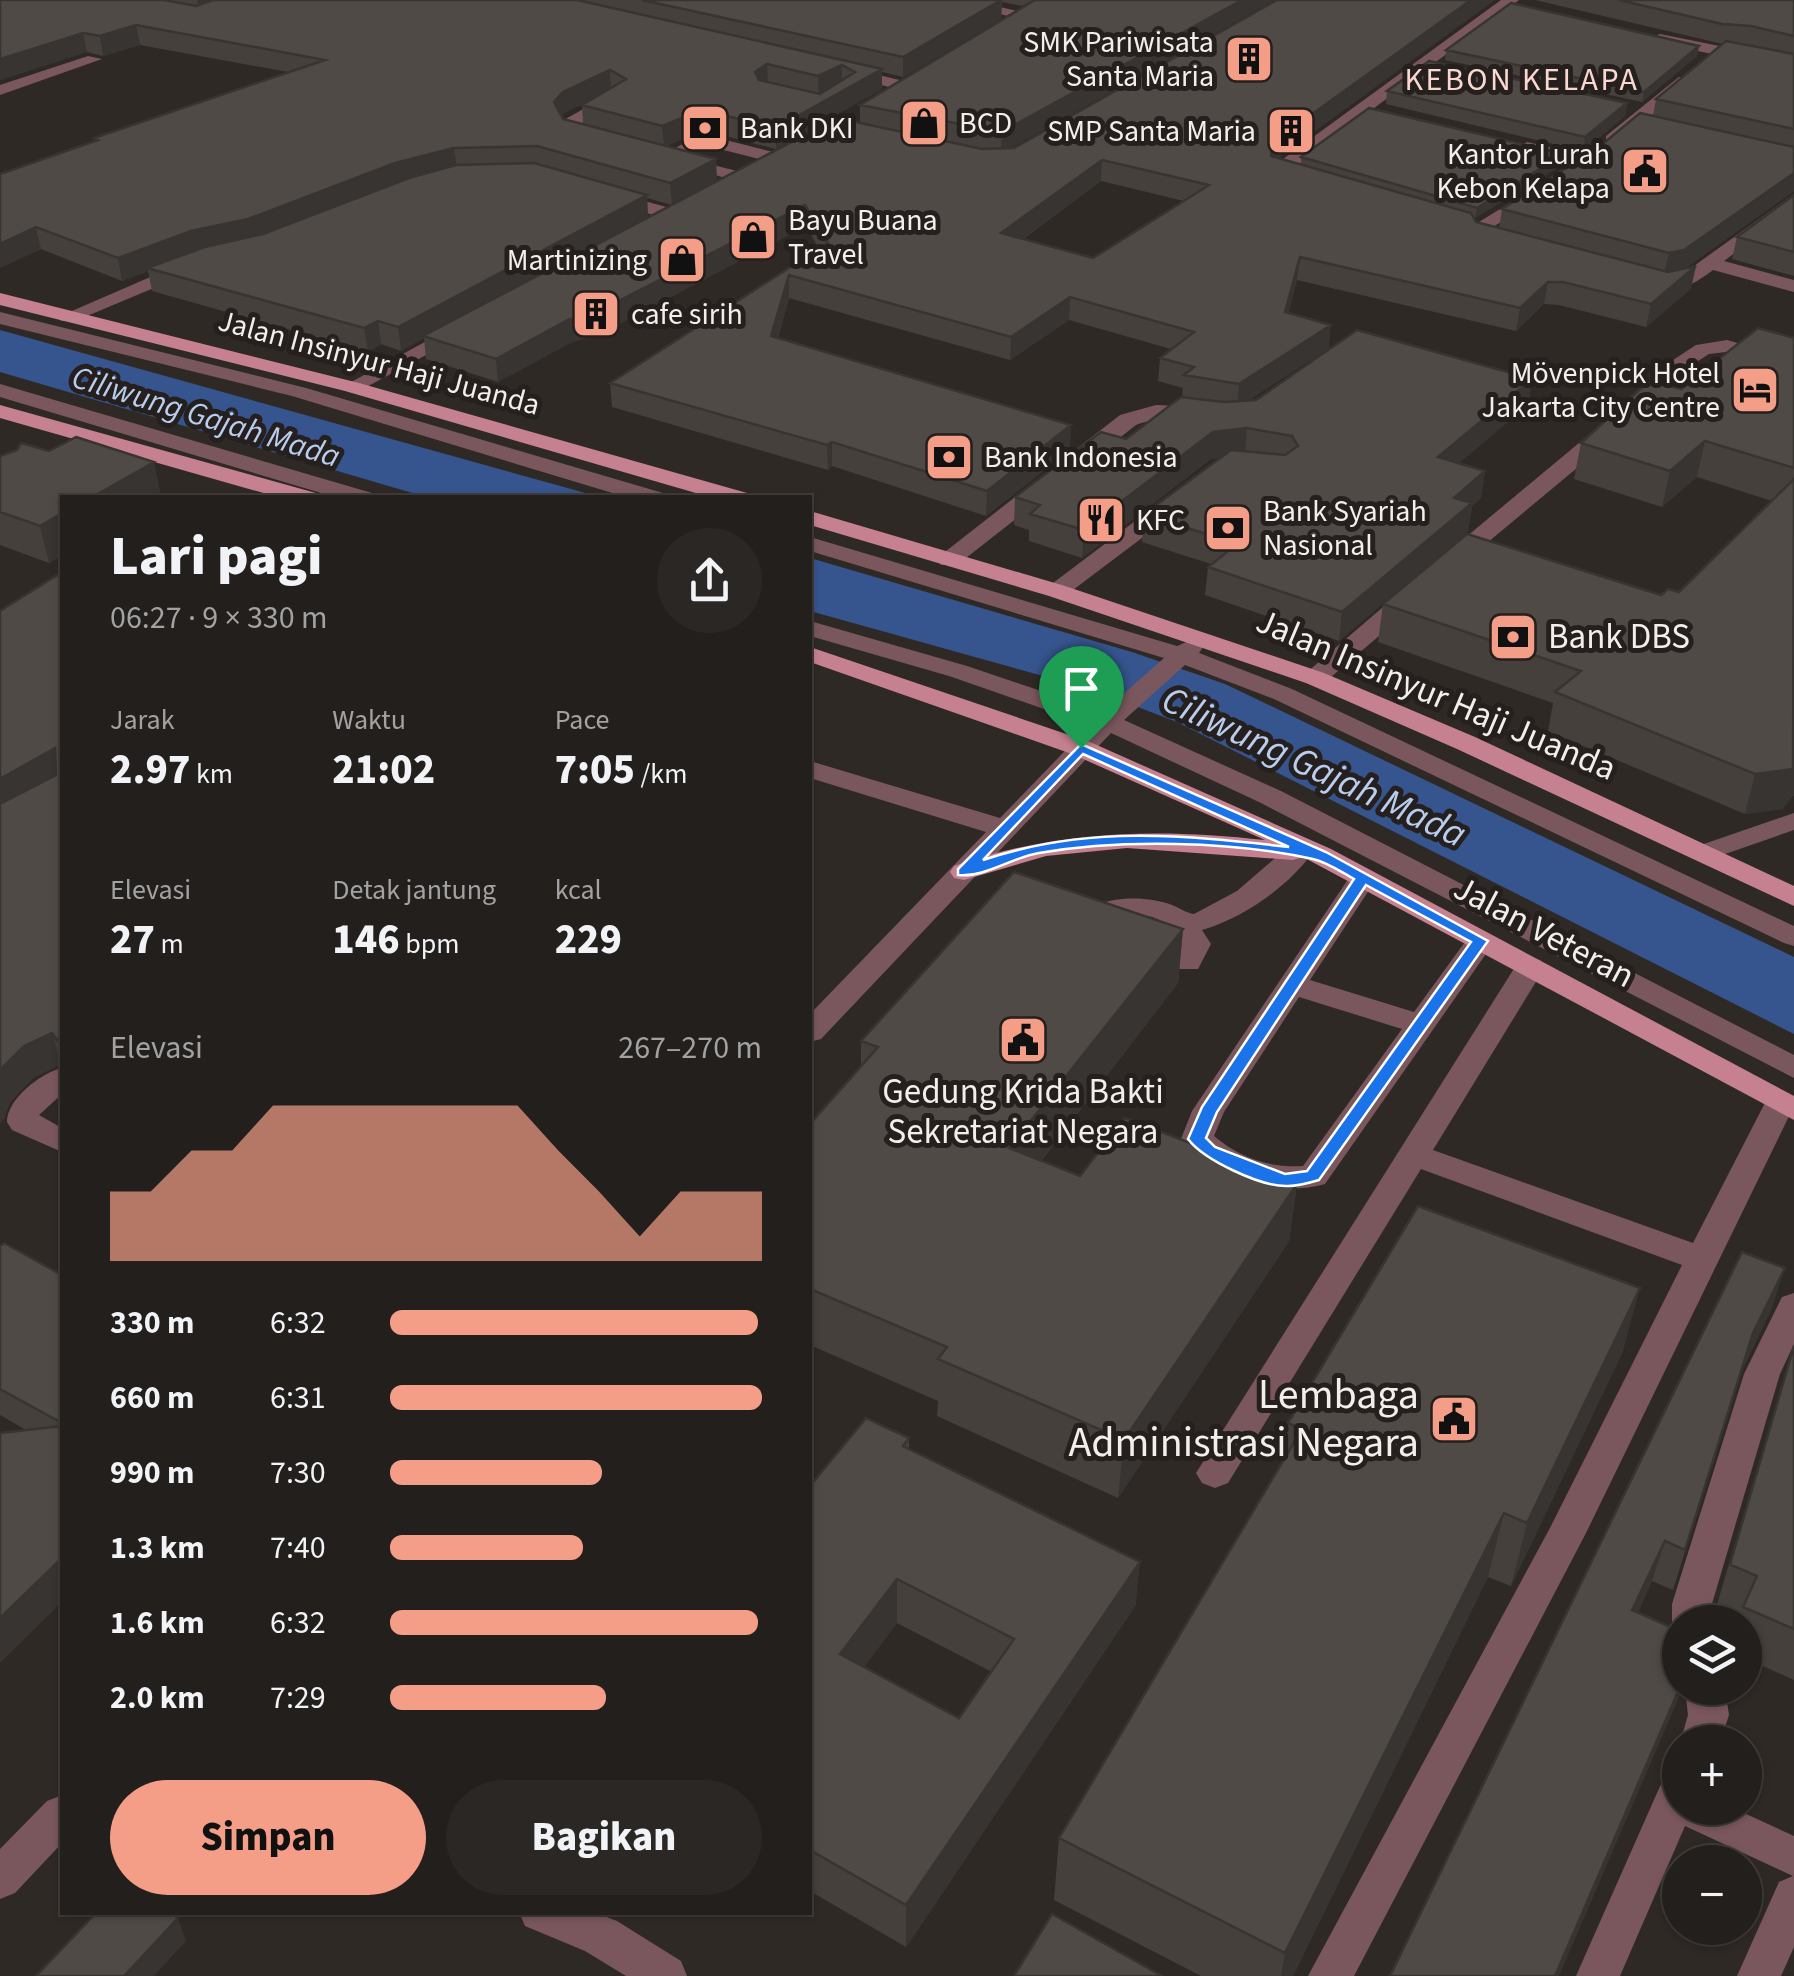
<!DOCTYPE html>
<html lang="id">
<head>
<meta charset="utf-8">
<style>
	body { margin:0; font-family:"Source Sans 3",sans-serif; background:#2b2725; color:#f1f3f6; height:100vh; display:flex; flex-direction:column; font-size:38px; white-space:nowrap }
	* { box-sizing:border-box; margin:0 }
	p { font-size:32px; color:#a3a2a3 }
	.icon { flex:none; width:55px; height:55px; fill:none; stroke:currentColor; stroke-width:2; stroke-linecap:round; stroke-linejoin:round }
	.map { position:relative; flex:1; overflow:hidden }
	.panel { position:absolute; left:60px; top:495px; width:752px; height:1420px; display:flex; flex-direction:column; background:#231f1c; border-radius:0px; box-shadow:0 2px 8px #0004,0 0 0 2px #403d3b }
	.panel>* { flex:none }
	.tools { position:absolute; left:1662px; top:1605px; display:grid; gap:20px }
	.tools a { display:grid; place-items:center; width:100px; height:100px; border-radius:50%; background:#231f1c; box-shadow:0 2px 8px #0004,0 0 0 2px #403d3b; font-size:50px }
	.pin { position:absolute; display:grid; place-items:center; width:85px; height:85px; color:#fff; margin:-102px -42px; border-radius:50% 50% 50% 0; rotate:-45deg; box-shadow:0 0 10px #0007 }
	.pin .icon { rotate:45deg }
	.round { display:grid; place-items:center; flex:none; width:105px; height:105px; border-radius:52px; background:#2b2725 }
	.summary { display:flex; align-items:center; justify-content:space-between; height:170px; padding:0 50px }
	h1 { font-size:55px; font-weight:800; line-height:75px }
	.stats { display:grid; grid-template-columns:repeat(3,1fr); gap:15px; height:170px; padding:10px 50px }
	.stats div { display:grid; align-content:center }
	.stats b { font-size:42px; font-weight:800 }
	.stats small { font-size:28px; font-weight:400 }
	.stats p { font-size:28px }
	.chart { height:280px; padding:20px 50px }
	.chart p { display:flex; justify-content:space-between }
	.chart svg { width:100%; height:180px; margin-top:10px; fill:#f49e88; opacity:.7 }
	.action { display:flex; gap:20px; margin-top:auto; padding:20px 50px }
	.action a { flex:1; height:115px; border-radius:60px; background:#f49e88; color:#111; font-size:40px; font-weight:800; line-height:115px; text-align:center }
	.action a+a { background:#2b2725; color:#f1f3f6 }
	ul { padding:0 50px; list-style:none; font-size:32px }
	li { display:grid; grid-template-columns:160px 120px 1fr; align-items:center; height:75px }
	li i { height:25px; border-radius:12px; background:#f49e88 }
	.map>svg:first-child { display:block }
</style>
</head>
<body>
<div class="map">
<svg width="1794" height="1976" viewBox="0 0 1794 1976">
	<rect width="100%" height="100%" fill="#2f2926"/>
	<path fill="#36548e" d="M0,330l600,167h-174l-426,-125z
		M810,558l322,94 93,32 569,273v77l-617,-312 -84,-32 -283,-79z"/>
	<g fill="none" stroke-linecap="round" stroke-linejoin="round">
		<path fill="#79575d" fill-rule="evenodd" d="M939,0h32l63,15 -8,5z
			M1501,0h18l-228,170 13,6v8h-12l-20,-9v-8z
			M1660,34l134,27v10l-140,-29v-6z
			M88,56l14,3 -102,36v-10z
			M841,66l71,17 2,3 -8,5 -71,-17 -2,-3z
			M1679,77l14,3 -75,64h-12v-8z
			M610,94l14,4 -47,29 28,9v8l-39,-8 -7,-11 3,-4z
			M702,134l83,21 3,4 -9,5 -75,-19 -23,12 68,17 3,4 -9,5 -87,-25z
			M1527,142l66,15 3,4 -9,5 -66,-15 -3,-4z
			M1533,189l6,1v8l-54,34 -7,2 -9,-6z
			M608,191l73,20 2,4 -9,6 -72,-21 -3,-4z
			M1794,194v14l-70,53 70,19v12l-81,-22c-22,17 -37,23 -65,17l-3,-4 10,-6 25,-1z
			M185,262l10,6 -3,4 -117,49h-14l-3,-4z
			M0,312l306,76 357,105 3,5h-37l-337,-102 -292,-72z
			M458,324l10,6 -3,4 -106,57 -7,2 -10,-6z
			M1727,340l67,19v12l-68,-19 -17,2 -28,18 -62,61 -161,134h-16l-4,-5 4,-5 161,-134 64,-59 29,-19z
			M0,384l372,109 3,5h-37l-338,-101z
			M1156,405l47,2 11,6c-15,12 -55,2 -78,12l-179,140h-16l-4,-5 4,-5 179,-140z
			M1175,495l8,2 3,5 -3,5 -118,89h-16l-4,-5 4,-5 118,-89z
			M810,537l367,109 14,-6 9,2 3,5 -4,6 93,36 502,237v20l-10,-3 -510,-244 -89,-34 -61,55 157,71 513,264v23l-533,-275 -150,-70 -290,306 -11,3v-28l176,-182 -176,-54v-17l190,57 90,-93 -141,-49 -139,-40v-15l157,45 136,46 61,-54 -354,-107z
			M1412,588l12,7 -3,5 -97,83h-18l-4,-5 4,-5 97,-83z
			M1794,813v17l-89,31 -14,-8 4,-6z
			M1299,844l14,8c-25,35 -70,66 -111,78l9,14 -13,25h-20l-5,-7 8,-18c-35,-59 -66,-6 -103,-16l-5,-6c20,-27 71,-28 99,-17 8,3 14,8 22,9l43,-23 52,-45z
			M1363,869l10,3 4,6 -67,102 104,32 56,-77h20l5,6 -170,243c-45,13 -118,-2 -144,-45l11,-28 161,-239zM1299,997l103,32 -99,137c-34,2 -63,-8 -89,-30l10,-24z
			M1530,958l10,2 5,7 -112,183 260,93 76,-148 11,-4 11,4 3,11 -208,427 -232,443h-46l243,-450 131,-261 -261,-96 -193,314 -13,5 -13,-5 -6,-10 319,-506 5,-7z
			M62,1068v26l-23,21 23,13v24l-50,-22 -5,-8c0,-23 34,-49 55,-54z
			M1794,1293v51l-14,30 -68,230v18h-32v12l-8,-12v-18l72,-230 38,-77z
			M1685,1688h40l4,27 -9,27 -40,1 8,-28z
			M1680,1769v39h53l61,28v111l-13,29h-44l42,-94 14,-6 -108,-50 -65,150h-44l89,-201z
			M62,1795v48l-47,50 -15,6v-50l47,-48z
			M519,1912h75l23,9 64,40 6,15h-61l-41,-25 -60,-25z"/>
		<path fill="#c68190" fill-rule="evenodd" d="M0,293l359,90 388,110 3,5h-37l-368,-107 -345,-86z
			M0,405l316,88 3,5h-38l-281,-80z
			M810,511l255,75 259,87 151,64 319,149v20l-337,-157 -151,-66 -257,-87 -239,-71z
			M810,647l280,95 241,107 463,247v24l-491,-263 -10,3 -166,-12 -81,8 -82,24 -10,-2 -4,-6 4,-6c104,-36 203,-38 311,-26l-193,-86 -262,-92z"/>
	</g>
	<path fill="#45403c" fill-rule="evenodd" d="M0,0h1033l-11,6 -20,-4 -1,17 -98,58 -21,-5v17l-106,60 -73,-19 -37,16 51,34 -45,25 -25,-7 1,19 212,-94v-18l414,-105 -264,148 268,10 23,7v-8l261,8 -87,53 -2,-1 3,5 23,6 3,-19 151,-93 3,-17 67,-55 -188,-44h259v191l-109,77 6,21 -45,38 -87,-22 -15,-1 -28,27 -219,-51 -9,33 41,35 -80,52 283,-21 -4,26 -69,58 26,8 -4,27 -9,8 -4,25 -129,110 -134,-46 3,-28 3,-3 -69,-22 2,-28 76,-56 -9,1 -129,99 -53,-17v-11l-15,-5 1,-28 111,-58 56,-42 1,-9 -25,-7 2,-23 11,-9 -102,-29 -59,40 -221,-62 -11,40 292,112 -84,66 -154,-50 -4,4 -216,-63 -2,-24 209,-134 -13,-23 -202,106 -34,11 -72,39 -72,-23 -2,-21 -23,13 -20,-7 -13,8 -216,-61 -4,-20 -26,10 -81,-32 -41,19 95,-127 -1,-3 194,-66 -148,-27 -37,11 -16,-4 -87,28zM586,102l-4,3 1,19 -20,-5 -1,-3 2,-3zM1101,181l83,20 -91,57 -70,-19z
		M1699,46l-2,10 -55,46 -197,-42 1,-10z
		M1387,91l240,12 -2,13 -42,35 -197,-47z
		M1794,195v81l-62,-17 5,-22z
		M1794,338v457l-12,14 -37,5 -197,-83 5,-28 -175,-61 5,-38 278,-9 18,-3 93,-91 -75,-24 -35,30 -88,-28 7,-36 100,-54z
		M49,451l105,11 7,36h-99v57l-13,8 -49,-18v-88z
		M62,572v495l-1,-3 -28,14 -23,24 -7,19z
		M1183,929l-5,54 -137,178 39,15 217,8 -8,57 -171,257 -181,-82 1,-15 -128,-56v-221l51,-58v-25z
		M0,1246l62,29v327l-36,-172 -26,-15z
		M1772,1308l-31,64 -68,218 -21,-9 -14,31 -248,364z
		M1794,1344v336l-49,-22v-36h-7l1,-3 -23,-11z
		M1623,1351l-112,235 -23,-9 -195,399h-92l-147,-76 5,-62 223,-375 6,-40z
		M909,1438v11l227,156 -230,342 -96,-56v-405zM897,1623l95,49 -33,46 -95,-51z"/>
	<path fill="#383431" d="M197,0h29l-27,8z
		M1002,0l-1,19 -98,58v-20z
		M1242,0h32l-273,153 1,-21z
		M1471,0h24l-225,164 2,-21z
		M136,25l4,20 -37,11 -3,-20z
		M83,33l4,19 -87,28v-21z
		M1699,46l-2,10 -55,46 2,-10z
		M767,64l1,20 -13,8v-20z
		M842,65v20l-23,11 -1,-20z
		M882,69v20l-106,60v-21z
		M610,70l1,20 -47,23 -8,10 -2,-21 9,-10z
		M1627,103l-2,13 -42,35 2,-14z
		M702,110l1,20 -39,17 -2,-21z
		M454,148l3,21 -205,72 -105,27 1,3 -26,10 -4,-23 73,-27 204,-68z
		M1564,154l-2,11 -87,53 2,-10z
		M716,159l1,21 -45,25 -2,-22z
		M1102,160l-1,21 -101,74 1,-22z
		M1794,173v18l-114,81 -16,3 5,-22z
		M647,195l1,22 -225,119 1,2 -23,13 -3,-24z
		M805,205l1,21 -202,106 -34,11 -72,39 -2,-23 72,-39z
		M36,227l5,22 -41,19v-24z
		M1300,257l-3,23 -14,55 2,-23z
		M1696,266l-5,23 -45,38 5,-23z
		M789,275v23l-18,61v-23z
		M1548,282l-4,22 -28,27 4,-23z
		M1070,297l-1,23 -59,40 1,-23z
		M378,321l3,23 -13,8 -4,-24z
		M1331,325l-2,23 -92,60 2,-24z
		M1532,379l-4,26 -94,79 4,-27z
		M1071,425l-1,25 -84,66 1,-25z
		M1247,428l-2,26 -34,5 -129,99 2,-28 129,-98z
		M1705,441l-8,36 -35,30 8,-36z
		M832,442v24l-4,4 -1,-25z
		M154,462l7,36h-70z
		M1485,471l-4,27 -9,8 -4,25 -129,110 3,-29 112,-114z
		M62,513v42l-13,8 -9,-37z
		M55,748l7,30 -62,36v-35z
		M1794,768v27l-12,14 -37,5 10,-40z
		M1183,929l-5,54 -171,221 2,-56z
		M52,1033l9,31 -28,14 -23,24 -7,19 -3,3v-54l24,-24z
		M62,1035v25l-5,-20z
		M1297,1184l-8,57 -171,257 6,-58z
		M1785,1268l-13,40 -32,65 13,-40z
		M1640,1288l-17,63 -112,235 16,-63z
		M1504,1513l-16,64 -195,399h-12l4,-23z
		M1665,1541l-13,40 -32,69 12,-40z
		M62,1558v44l-62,61v-45z
		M1140,1562l-4,43 -230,342v-42z
		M897,1579v44l-56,74 -1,-43z
		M1680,1688h3l-124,288h-4z
		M178,1918l8,23 -32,35h-30z"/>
	<path fill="#504a46" stroke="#383431" stroke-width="2.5" fill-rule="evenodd" d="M0,0h164l32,6 17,-6h364l305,69 -106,59 -74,-18 -40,16 -80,-21 44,-26 -16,-9 -47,22 -9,10 9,17 153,40 -46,24 -133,-37 -83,2 -59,15 -147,56 -57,12 -73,27 -82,-31 -36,17v-70l98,-34 -4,-2 231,-78 -189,-35 -36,11 -17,-3 -83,26zM767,64l51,12 24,-11 13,7 -35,22 -61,-14 -4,-8z
		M642,0h359l-98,57z
		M1035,0h207l-240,132 -142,-27z
		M1277,0h194l-199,143 -1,13 200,57 5,9 192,50 28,-6 -45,38 -88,-22h-15l-28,26 -220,-51 -15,55 46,13 -92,59 -55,-9 10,-8 -34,-9 34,-26 -124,-35 -59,40 -222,-62 -18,61 300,89 -84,66 -155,-49 -5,3 -217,-62 218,-140 -23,-38 -202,104 -35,11 -72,39 -73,-23 414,-218 145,31 32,-1zM1102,160l107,25 -116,73 -92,-25z
		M1619,0h175v36l-43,-10 -29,-2z
		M1511,3l188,43 -55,46 -198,-42z
		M1726,41l68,13v75l-138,-30z
		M1429,61l198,42 -42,34 -198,-46z
		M1369,108l195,46 -87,54 -176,-51z
		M1640,113l154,34v26l-110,77 -15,3 -167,-44 97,-62z
		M534,163l113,32 -249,132 -20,-6 -14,7 -217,-60 58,-21 58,-13 146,-56 47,-13z
		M1794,195v57l-57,-15z
		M1758,328l36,10v130l-89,-27 -35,30 -89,-28 69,-63 31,9z
		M1357,330l175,49 -94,78 47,14 -31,27 18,5 -130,109 -134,-45 29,-23 -93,-30 87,-64 54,5 13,-9 -6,-10 -45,-8 -34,4 -129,98 -54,-16 10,-9 -25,-8 86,-65 25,7 55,-42 43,5 32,-2z
		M76,437l78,25 -63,36h-29v15l-22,13 -40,-14v-56l17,-6 4,-7 28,8z
		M1794,479l-1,290 -38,5 -200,-82 26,-21 -198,-67 84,-70 194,61 7,-6 11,3z
		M62,572v463l-5,5 -5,-7 -28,13 -24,24v-266l56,-29 -1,-27 -55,31v-168z
		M1014,872l169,57 -174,219 71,28 45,-58 172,66 -173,256 -186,-81 9,-12 -137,-58v-165l68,-77 -17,-6z
		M1418,1206l222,82 -113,235 -23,-10 -219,440 -226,-115 243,-409 -14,-6z
		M4,1243l58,32v148l-62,-34v-143z
		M1742,1252l43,16 -32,65 -68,217 -20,-9 -33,69 48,21v56l-125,289h-165z
		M1794,1346v283l-51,-22 14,-31 -26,-11v-4z
		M866,1418l43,20 -6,8 237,116 -234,343 -96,-55v-364zM897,1579l117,60 -55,79 -119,-64z
		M62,1426v132l-62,60v-185z
		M97,1912h73l8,6 -54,58h-88z
		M1052,1914l110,62h-148z"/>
	<path fill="#1a73e8" stroke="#fff" stroke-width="2.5" fill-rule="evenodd" d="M1081,744l245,108 162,89 -169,239c-10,3 -21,6 -31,6 -27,1 -84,-26 -100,-47l14,-32 152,-228c-13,-7 -27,-17 -41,-20 -81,-18 -193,-20 -274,-6 -26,4 -55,25 -81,22v-6zM1083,754l206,93c-106,-12 -202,-22 -306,13zM1366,885l105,57 -164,229 -22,3 -70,-27 -9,-9 11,-26z"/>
	<defs>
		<g id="building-square" transform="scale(2.5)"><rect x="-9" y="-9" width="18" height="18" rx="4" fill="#f49e88" stroke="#251f1d"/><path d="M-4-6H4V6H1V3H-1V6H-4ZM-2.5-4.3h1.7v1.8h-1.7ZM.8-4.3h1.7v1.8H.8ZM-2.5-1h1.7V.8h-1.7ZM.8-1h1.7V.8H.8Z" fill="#111"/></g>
		<g id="shop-square" transform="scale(2.5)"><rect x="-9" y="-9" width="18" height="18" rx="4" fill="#f49e88" stroke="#251f1d"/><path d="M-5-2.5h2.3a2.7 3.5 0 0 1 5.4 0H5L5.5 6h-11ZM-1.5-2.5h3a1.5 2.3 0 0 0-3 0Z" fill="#111"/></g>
		<g id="bank-square" transform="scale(2.5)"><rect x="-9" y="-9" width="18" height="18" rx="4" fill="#f49e88" stroke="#251f1d"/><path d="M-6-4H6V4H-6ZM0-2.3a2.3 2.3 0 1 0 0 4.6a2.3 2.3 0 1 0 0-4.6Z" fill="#111"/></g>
		<g id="civic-square" transform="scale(2.5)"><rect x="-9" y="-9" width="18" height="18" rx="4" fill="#f49e88" stroke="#251f1d"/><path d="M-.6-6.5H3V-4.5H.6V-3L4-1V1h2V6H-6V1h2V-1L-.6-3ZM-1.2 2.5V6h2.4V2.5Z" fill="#111"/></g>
		<g id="hotel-square" transform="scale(2.5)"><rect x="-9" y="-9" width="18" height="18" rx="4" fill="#f49e88" stroke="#251f1d"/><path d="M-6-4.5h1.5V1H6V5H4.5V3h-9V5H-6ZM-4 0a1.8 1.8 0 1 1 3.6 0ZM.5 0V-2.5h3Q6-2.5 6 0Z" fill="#111"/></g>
		<g id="restaurant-square" transform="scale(2.5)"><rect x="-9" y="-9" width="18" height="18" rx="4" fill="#f49e88" stroke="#251f1d"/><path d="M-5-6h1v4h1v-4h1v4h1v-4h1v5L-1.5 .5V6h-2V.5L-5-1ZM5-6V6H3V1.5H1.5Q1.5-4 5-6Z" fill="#111"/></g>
	</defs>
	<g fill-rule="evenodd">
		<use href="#building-square" x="1249" y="59"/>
		<use href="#shop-square" x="924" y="123"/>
		<use href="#bank-square" x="705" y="128"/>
		<use href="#building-square" x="1291" y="131"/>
		<use href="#civic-square" x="1645" y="171"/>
		<use href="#shop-square" x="753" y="237"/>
		<use href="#shop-square" x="682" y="260"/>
		<use href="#building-square" x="596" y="314"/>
		<use href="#hotel-square" x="1755" y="390"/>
		<use href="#bank-square" x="949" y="457"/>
		<use href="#restaurant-square" x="1101" y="520"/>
		<use href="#bank-square" x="1228" y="528"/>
		<use href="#bank-square" x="1513" y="637"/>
		<use href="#civic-square" x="1023" y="1040"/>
		<use href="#civic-square" x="1454" y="1419"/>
	</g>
	<g text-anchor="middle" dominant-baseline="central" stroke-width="10" stroke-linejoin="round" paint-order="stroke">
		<g font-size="30" fill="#f2eeec" stroke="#251f1d" text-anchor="start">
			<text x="1214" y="42" text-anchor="end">SMK Pariwisata<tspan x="1214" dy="34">Santa Maria</tspan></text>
			<text x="959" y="123">BCD</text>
			<text x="740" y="128">Bank DKI</text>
			<text x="1256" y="131" text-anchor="end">SMP Santa Maria</text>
			<text x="1610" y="154" text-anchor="end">Kantor Lurah<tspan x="1610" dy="34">Kebon Kelapa</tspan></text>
			<text x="788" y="220">Bayu Buana<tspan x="788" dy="34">Travel</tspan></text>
			<text x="647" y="260" text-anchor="end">Martinizing</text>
			<text x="631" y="314">cafe sirih</text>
			<text x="1720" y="373" text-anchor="end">Mövenpick Hotel<tspan x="1720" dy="34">Jakarta City Centre</tspan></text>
			<text x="984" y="457">Bank Indonesia</text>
			<text x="1263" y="511">Bank Syariah<tspan x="1263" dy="34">Nasional</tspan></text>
			<text x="1136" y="520">KFC</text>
		</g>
		<g font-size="30" fill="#f2eeec" stroke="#251f1d">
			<text transform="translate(379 363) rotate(15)">Jalan Insinyur Haji Juanda</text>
		</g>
		<g font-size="32" letter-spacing="2.5" fill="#fad8d0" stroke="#251f1d">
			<text x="1522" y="80">KEBON KELAPA</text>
		</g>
		<g font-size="32" font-style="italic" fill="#b9cdef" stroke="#251f1d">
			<text transform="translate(206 417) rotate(17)">Ciliwung Gajah Mada</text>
		</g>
		<g font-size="35" fill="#f2eeec" stroke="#251f1d" text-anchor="start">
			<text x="1548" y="637">Bank DBS</text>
			<text x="1023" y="1092" text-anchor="middle">Gedung Krida Bakti<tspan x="1023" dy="40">Sekretariat Negara</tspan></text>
		</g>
		<g font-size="35" fill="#f2eeec" stroke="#251f1d">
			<text transform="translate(1436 695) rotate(23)">Jalan Insinyur Haji Juanda</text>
			<text transform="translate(1544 932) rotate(28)">Jalan Veteran</text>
		</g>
		<g font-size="38" font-style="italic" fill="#b9cdef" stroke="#251f1d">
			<text transform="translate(1314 767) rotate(25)">Ciliwung Gajah Mada</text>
		</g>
		<g font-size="42" fill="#f2eeec" stroke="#251f1d" text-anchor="end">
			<text x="1419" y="1395">Lembaga<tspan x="1419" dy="48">Administrasi Negara</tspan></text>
		</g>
	</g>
</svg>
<div class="tools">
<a><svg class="icon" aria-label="layers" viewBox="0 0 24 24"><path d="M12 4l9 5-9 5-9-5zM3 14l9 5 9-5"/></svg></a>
<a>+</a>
<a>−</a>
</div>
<div class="pin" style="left:1081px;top:748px;background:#1e9e55"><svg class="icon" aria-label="arrive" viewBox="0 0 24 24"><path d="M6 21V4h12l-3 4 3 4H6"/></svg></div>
<section class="panel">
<div class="summary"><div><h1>Lari pagi</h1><p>06:27 · 9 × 330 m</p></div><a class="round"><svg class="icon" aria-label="share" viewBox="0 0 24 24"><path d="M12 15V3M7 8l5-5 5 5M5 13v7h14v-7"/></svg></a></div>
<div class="stats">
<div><p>Jarak</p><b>2.97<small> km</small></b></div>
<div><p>Waktu</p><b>21:02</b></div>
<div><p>Pace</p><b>7:05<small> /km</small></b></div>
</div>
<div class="stats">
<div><p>Elevasi</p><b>27<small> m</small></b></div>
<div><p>Detak jantung</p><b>146<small> bpm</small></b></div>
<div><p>kcal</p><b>229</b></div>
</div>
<div class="chart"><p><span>Elevasi</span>267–270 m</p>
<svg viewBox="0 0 160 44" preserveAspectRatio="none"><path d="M0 44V27L10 27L20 17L30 17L40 6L50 6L60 6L70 6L80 6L90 6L100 6L110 17L120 27L130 38L140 27L150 27L160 27V44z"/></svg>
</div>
<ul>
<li><b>330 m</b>6:32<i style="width:99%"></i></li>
<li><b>660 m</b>6:31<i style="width:100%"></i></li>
<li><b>990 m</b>7:30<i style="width:57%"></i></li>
<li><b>1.3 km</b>7:40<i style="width:52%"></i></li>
<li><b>1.6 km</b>6:32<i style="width:99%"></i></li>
<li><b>2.0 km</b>7:29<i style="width:58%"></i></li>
</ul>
<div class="action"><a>Simpan</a><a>Bagikan</a></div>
</section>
</div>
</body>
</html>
